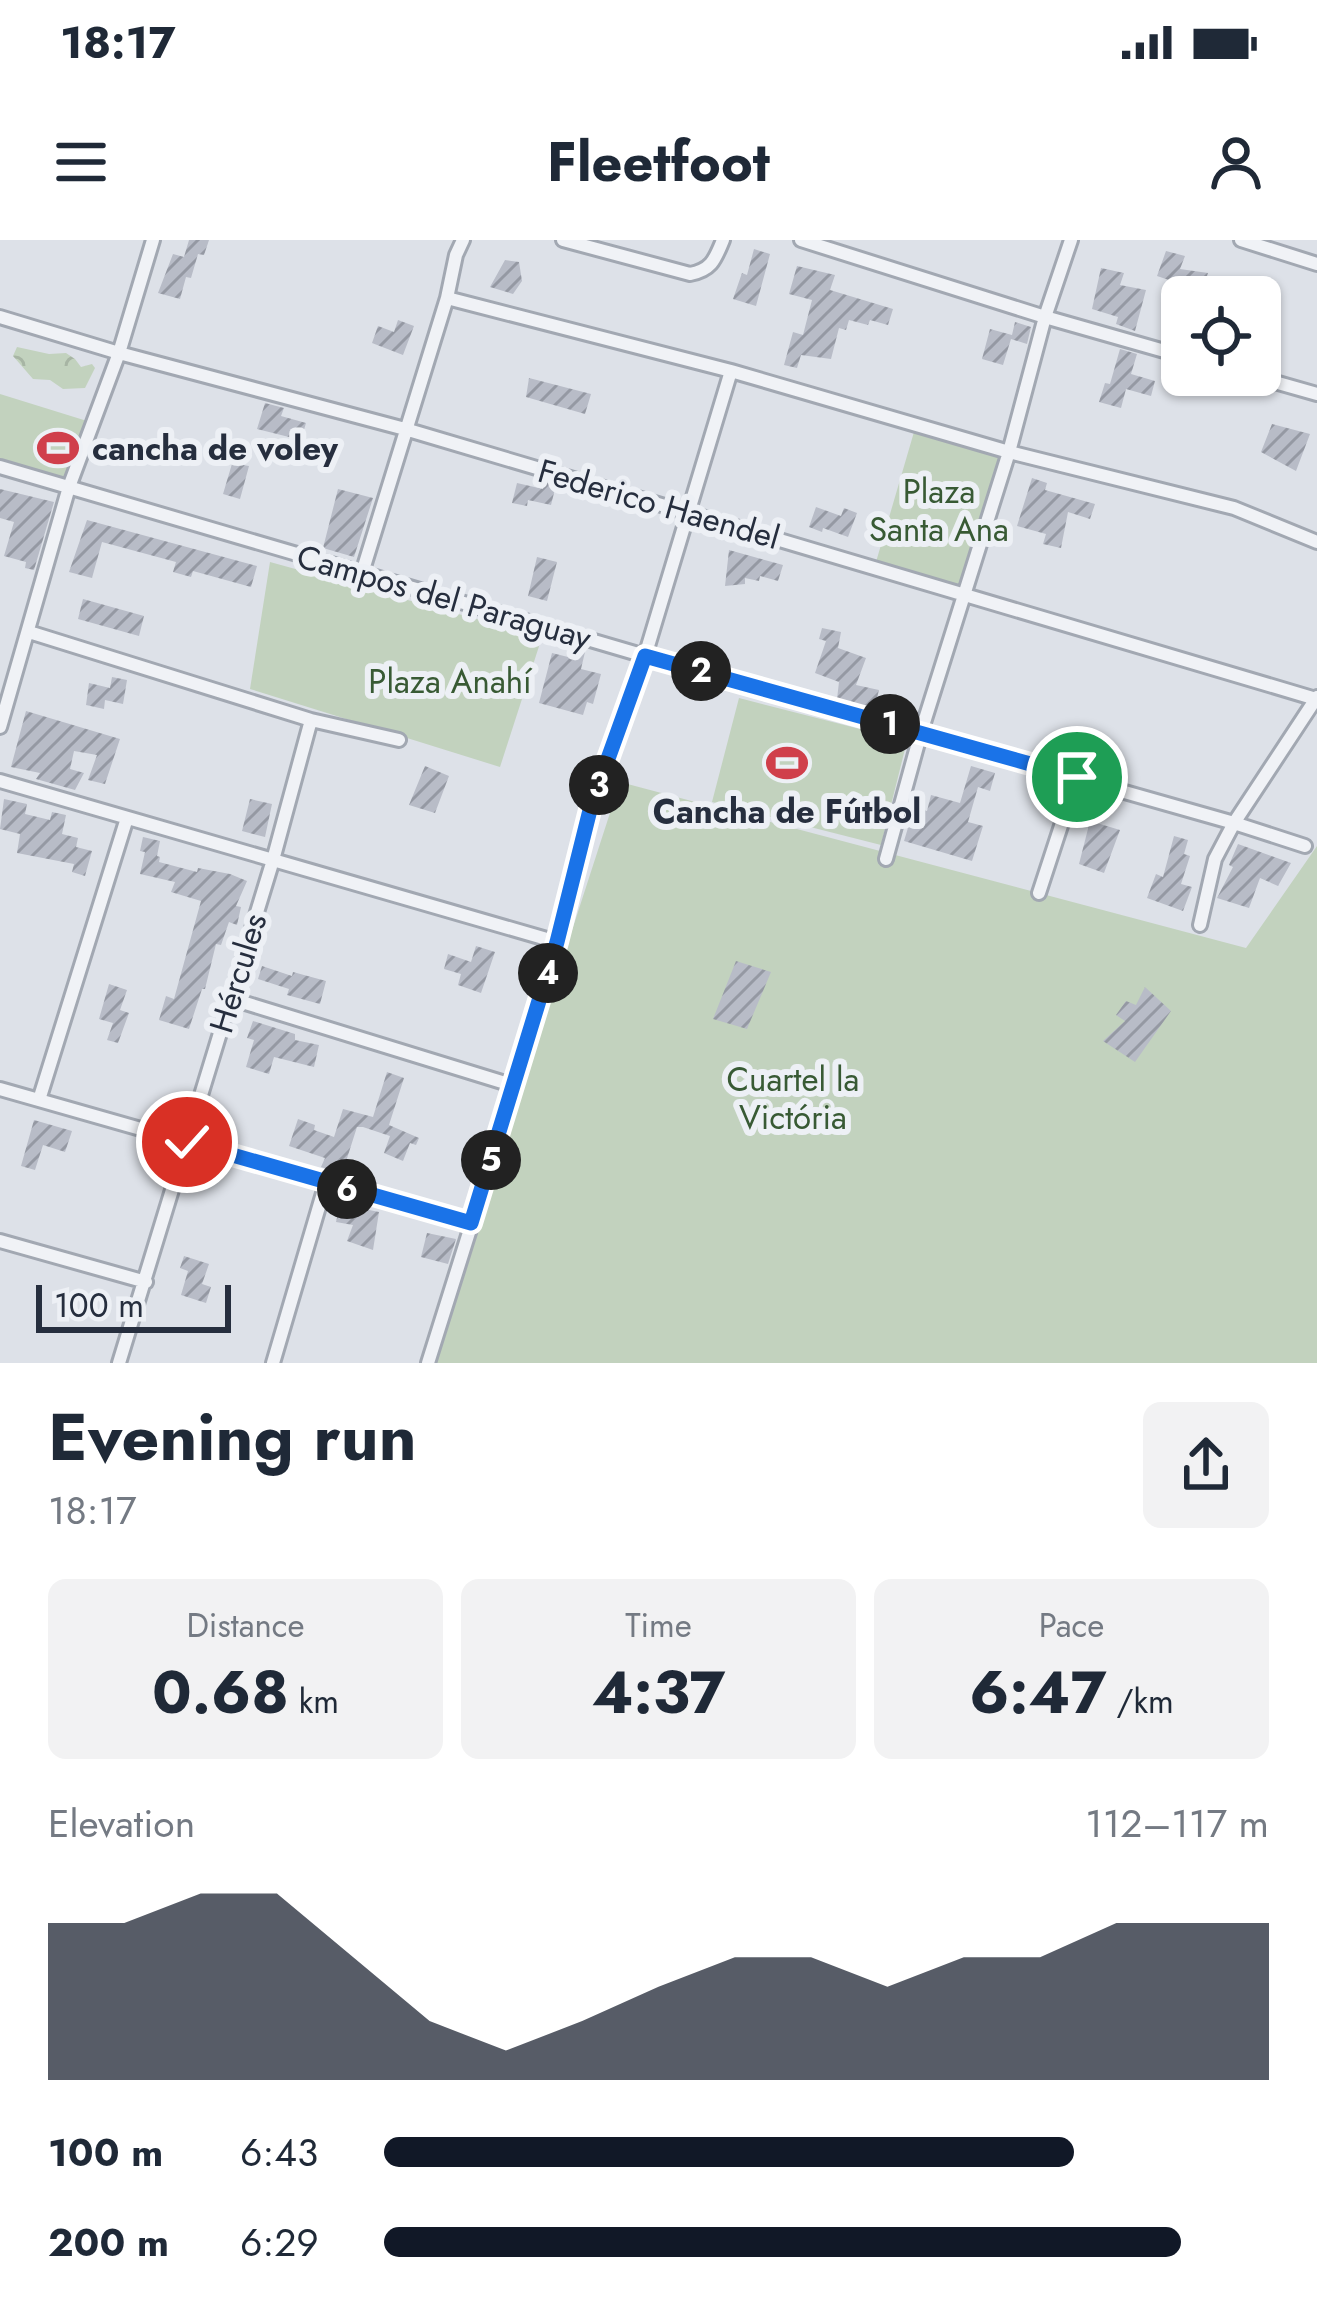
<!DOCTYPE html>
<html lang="en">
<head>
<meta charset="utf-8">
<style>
	body { margin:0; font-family:Jost,sans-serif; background:#f2f2f3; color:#1f2937; height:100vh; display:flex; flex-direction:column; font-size:45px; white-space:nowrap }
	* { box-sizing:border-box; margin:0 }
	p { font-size:39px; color:#747a83 }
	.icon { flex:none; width:66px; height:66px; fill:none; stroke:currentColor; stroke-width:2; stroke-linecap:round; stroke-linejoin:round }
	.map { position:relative; height:1123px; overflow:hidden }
	.details { display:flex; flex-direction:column; background:#fff; flex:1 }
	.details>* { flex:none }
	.fabs { position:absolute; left:1161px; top:36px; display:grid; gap:24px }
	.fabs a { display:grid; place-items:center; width:120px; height:120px; border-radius:18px; background:#fff; box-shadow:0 3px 9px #0004; font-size:60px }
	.scale { position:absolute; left:36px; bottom:30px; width:195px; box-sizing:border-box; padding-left:12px; border:6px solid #262e3e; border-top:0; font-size:33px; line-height:42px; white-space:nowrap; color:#262e3e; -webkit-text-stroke:9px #edf0f5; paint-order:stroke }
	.pin { position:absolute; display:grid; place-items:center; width:102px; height:102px; color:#fff; margin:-51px; border:6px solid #fff; border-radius:50%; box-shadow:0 3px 12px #0007 }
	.km { position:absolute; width:60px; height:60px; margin:-30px; border-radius:50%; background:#222; color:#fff; font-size:33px; line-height:60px; text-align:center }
	.round { display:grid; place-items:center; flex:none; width:126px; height:126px; border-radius:18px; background:#f2f2f3 }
	.head { display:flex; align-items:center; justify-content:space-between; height:204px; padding:0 48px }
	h1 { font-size:66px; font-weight:700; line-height:90px }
	.stats { display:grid; grid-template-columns:repeat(3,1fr); gap:18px; height:204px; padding:12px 48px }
	.stats div { display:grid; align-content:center; border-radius:18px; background:#f2f2f3; text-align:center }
	.stats b { font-size:60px; font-weight:700 }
	.stats small { font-size:33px; font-weight:400 }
	.stats p { font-size:33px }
	.chart { height:336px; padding:24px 48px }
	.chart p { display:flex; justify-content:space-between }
	.chart svg { width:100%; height:216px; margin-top:12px; fill:#111827; opacity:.7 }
	ul { padding:0 48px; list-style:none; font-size:39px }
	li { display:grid; grid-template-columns:192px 144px 1fr; align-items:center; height:90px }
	li i { height:30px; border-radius:15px; background:#111827 }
	.status { display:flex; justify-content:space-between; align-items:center; height:84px; padding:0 60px; background:#fff; direction:ltr }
	.status svg { height:33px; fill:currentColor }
	header { display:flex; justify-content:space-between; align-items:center; height:156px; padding:0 48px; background:#fff; font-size:54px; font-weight:700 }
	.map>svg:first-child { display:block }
</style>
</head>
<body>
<div class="status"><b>18:17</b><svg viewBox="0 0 49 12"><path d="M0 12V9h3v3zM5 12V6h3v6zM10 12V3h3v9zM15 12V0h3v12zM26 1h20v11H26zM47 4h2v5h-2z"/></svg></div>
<header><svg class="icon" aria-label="menu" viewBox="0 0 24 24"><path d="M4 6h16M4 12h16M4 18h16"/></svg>Fleetfoot<svg class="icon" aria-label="person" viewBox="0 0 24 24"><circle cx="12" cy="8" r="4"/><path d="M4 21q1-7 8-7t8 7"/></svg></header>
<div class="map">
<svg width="1317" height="1123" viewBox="0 0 1317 1123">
	<defs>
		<pattern id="forest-crowns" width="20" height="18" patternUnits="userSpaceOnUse" patternTransform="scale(3)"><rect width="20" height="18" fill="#c2d2be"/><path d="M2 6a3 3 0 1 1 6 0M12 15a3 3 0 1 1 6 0" fill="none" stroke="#a7b5a4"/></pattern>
		<pattern id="building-hatch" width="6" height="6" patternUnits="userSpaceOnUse" patternTransform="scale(3)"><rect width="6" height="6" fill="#b8bcc7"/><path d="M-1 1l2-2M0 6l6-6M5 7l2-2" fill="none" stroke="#9599a3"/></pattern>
	</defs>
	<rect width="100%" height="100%" fill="#dde1e8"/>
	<path fill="url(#forest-crowns)" d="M17,107l32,7 17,-1 9,6 6,8 11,-3 3,4 -10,20 -22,1 -13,-9 -17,-1 -20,-23z"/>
	<path fill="#c2d2be" d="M0,154l87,27 -19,62 -68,-19z
		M914,192l88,26 -40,130 -86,-26z
		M270,322l272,75 -42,130 -250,-78z
		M739,458l168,43 -26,104 -169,-43z
		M620,542l626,166 71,-102v517h-885z"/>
	<path fill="url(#building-hatch)" d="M189,0h20l-5,15 -6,-1 -7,24 -5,-1 -6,22 -22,-6 15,-39 11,3z
		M754,9l16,5 -14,52 -23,-7 9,-26 5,2z
		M1166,11l19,5 -5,13 28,4 -8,24 -24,-7 2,-7 -21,-7z
		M505,20l14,2 3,19 -9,13 -23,-7z
		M797,26l38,9 -5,15 63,19 -5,16 -18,-5 -2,5 -19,-5 -3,10 -7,-2 -8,31 -30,-4 -4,13 -13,-3 9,-33 10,3 9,-35 -23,-6z
		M1101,28l23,5 -4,12 26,5 -11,41 -19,-7 2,-7 -26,-8z
		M1263,39l16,7 -11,26h5l-8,39 -5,-1v-53h-4z
		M398,80l16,6 -11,29 -31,-12 6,-17 16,6z
		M1015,82l16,5 -4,17 -16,-5 -8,26 -21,-6 8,-30 22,6z
		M1120,109l17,5 -6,20 24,7 -4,15 -25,-7 -5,19 -22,-6 6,-19 5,1z
		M529,138l62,16 -6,20 -59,-17z
		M265,163l19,5 -3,8 25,7 -5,17 -44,-11z
		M1272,184l38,10 -14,37 -35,-19z
		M228,204l19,6 -4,15 6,1 -9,33 -17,-5 11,-37 -9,-3z
		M1032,238l15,5 -2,7 50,14 -5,15 -22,-7 -7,36 -18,-4 3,-10 -29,-8z
		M545,242l11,3 -5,20 -23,-5 -1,6 -15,-3 5,-20 26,6z
		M0,249l54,13 -20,68 -9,-2 1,-6 -22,-6 10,-34 -14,-4z
		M338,249l35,9 -19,59 -31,-9z
		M816,267l25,9 3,-8 13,5 -9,24 -25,-9 -1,4 -13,-5z
		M87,280l170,46 -6,21 -58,-16 -2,6 -18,-5 3,-10 -74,-20 -10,36 -23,-6z
		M729,310l54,15 -5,16 -18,-5 -1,5 -14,-3v6l-20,2z
		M537,317l20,5 -10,39 -19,-5z
		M83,359l61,17 -5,20 -61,-17z
		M822,388l19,4 -3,16 28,10 -10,27 23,5 -5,20 -37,-11 2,-17 -24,-9 11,-32 -7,-2z
		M573,410l12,2 -4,17 20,5 -8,30 -6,-2 -4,13 -44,-12 13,-50 20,5z
		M112,437l15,3 -4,24 -18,-4 -1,9 -18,-4 3,-22 21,5z
		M26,471l94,28 -15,45 -17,-4 9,-25 -23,-4 -4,18 14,4 -9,17 -39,-11 4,-6 -29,-6z
		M425,526l24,10 -14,37 -26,-8z
		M971,526l24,7 -5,18 -12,-4 -10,35 15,4 -11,35 -68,-20 10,-33 13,3 4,-16 29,8z
		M4,559l23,5 -2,10 25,6 2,-8 14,3 -4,19 16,4 -2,9 16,4 -7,25 -13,-4 2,-8 -57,-11 3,-19 -20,-5z
		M250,559l22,5 -7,33 -23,-6z
		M1090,581l30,9 -16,43 -25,-9z
		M1174,596l14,4 -4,14 6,2 -9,28 11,3 -9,24 -36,-13 9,-24 7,3z
		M143,597l17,4 -3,15 3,1 -1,5 38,10 1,-4 32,6 17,7 -11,25 5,1 -4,18 -8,-3 -8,23 -5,-1 -11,45h-3l-13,40 -30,-9 7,-24 8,3 27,-98 -30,-9 4,-10 -35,-8 5,-22 -5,-1z
		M1238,604l53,19 -13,23 -18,-8 -11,30 -32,-10 16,-31 -4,-2z
		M476,706l19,6 -14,41 -23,-8 3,-11 -17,-5 4,-15 23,8z
		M736,721l35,11 -24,57 -34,-10z
		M262,726l30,10 1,-4 33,9 -6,23 -33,-9 2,-6 -31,-10z
		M109,744l18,6 -7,20 9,3 -11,30 -11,-3 6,-17 -14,-4z
		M1145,747l26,24 -36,51 -32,-21 22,-20 -9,-6 10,-14 10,4z
		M253,781l42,13v6l24,5 -5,22 -40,-10 -5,17 -23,-7 8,-27 -7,-2z
		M387,832l17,6 -15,47 30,13 -3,7 -6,-2 -7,18 -19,-8 6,-17 -27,-9h-6l-15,47 -21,-7 4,-9 -36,-12 9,-27 17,6 -1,5 20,7 9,-28 30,8z
		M34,880l38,11 -7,21 -22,-7 -8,25 -14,-4z
		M340,964l39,8 -6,38 -26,-9 6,-16 -17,-3z
		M427,993l29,6 -8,25 -27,-7z
		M184,1016l25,8 -7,20 9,3 -5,16 -25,-8 7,-24 -8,-3z"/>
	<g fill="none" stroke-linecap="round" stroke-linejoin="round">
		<g stroke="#a2a8b2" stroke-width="18">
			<path id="minor" d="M563,0l127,34c22,-4 25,-15 33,-34
				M801,0l244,77 137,39
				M1241,0l76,24
				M447,58l284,73 278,81 225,56 83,34
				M0,77l119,36 286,76 911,270
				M1250,135l67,19
				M0,227l645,189 589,167 71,23
				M362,333l85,-275 9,-43 7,-15
				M29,392l282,88 88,20
				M0,487l69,-240 50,-134 34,-113
				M0,541l557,161
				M886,619l35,-127 88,-280 36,-135 26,-77
				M1039,653l38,-116
				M1200,685l15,-66 19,-36 83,-126
				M229,758l286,88
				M0,849l471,134
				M39,860l88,-282
				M0,1001l146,41
				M119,1123l154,-503 38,-140
				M273,1123l53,-180
				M428,1123l87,-277 42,-144 34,-136 54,-150 86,-285"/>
		</g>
		<use href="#minor" stroke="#f0f2f6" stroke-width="12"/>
	</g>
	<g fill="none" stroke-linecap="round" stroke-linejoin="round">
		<g stroke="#fff" stroke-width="24">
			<path id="route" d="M187,902l284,81 86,-281 34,-136 54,-150 432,121"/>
		</g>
		<use href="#route" stroke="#1a73e8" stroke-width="15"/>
	</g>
	<defs>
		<g id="stadium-bare" transform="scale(3.24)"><path d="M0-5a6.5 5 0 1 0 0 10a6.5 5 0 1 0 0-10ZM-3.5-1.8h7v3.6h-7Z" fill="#d03f4b" stroke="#edf0f5" stroke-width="2.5" paint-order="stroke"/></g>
	</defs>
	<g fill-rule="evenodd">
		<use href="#stadium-bare" x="58" y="208"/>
		<use href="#stadium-bare" x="787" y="523"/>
	</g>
	<g text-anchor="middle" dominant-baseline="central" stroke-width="12" stroke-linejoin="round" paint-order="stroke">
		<g font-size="33" font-weight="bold" fill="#262e3e" stroke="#edf0f5" text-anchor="start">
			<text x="92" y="208">cancha de voley</text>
			<text x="787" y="571" text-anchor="middle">Cancha de Fútbol</text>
		</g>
		<g font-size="33" fill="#385a34" stroke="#edf0f5">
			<text x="939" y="251">Plaza<tspan x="939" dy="38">Santa Ana</tspan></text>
			<text x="450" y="441">Plaza Anahí</text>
			<text x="793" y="839">Cuartel la<tspan x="793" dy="38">Victória</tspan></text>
		</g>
		<g font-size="33" fill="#262e3e" stroke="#edf0f5">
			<text transform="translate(659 264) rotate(16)">Federico Haendel</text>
			<text transform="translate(444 357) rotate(16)">Campos del Paraguay</text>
			<text transform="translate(238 733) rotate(-73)">Hércules</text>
		</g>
	</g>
</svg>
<div class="fabs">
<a><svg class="icon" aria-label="locate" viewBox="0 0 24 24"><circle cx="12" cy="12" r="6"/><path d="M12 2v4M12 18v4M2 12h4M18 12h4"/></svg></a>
</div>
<div class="scale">100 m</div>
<div class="pin" style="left:1077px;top:537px;background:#1e9e55"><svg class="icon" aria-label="arrive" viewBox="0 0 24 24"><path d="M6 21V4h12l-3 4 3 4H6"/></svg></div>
<div class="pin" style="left:187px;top:902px;background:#d93025"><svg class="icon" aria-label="check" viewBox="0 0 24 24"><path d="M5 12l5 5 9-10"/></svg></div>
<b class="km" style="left:890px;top:484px">1</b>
<b class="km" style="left:701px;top:431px">2</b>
<b class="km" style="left:599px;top:545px">3</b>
<b class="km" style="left:548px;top:733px">4</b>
<b class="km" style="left:491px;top:920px">5</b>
<b class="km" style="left:347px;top:949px">6</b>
</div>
<section class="details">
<div class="head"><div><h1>Evening run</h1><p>18:17</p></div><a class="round"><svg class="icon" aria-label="share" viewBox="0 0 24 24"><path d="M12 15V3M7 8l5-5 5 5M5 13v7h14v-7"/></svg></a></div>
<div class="stats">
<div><p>Distance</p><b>0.68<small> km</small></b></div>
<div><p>Time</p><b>4:37</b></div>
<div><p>Pace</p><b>6:47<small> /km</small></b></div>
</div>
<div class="chart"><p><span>Elevation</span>112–117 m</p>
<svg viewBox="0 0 160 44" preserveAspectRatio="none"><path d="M0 44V12L10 12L20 6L30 6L40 19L50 32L60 38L70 32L80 25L90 19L100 19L110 25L120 19L130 19L140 12L150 12L160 12V44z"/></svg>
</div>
<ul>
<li><b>100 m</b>6:43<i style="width:78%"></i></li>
<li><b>200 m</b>6:29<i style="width:90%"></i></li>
</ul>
</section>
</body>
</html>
